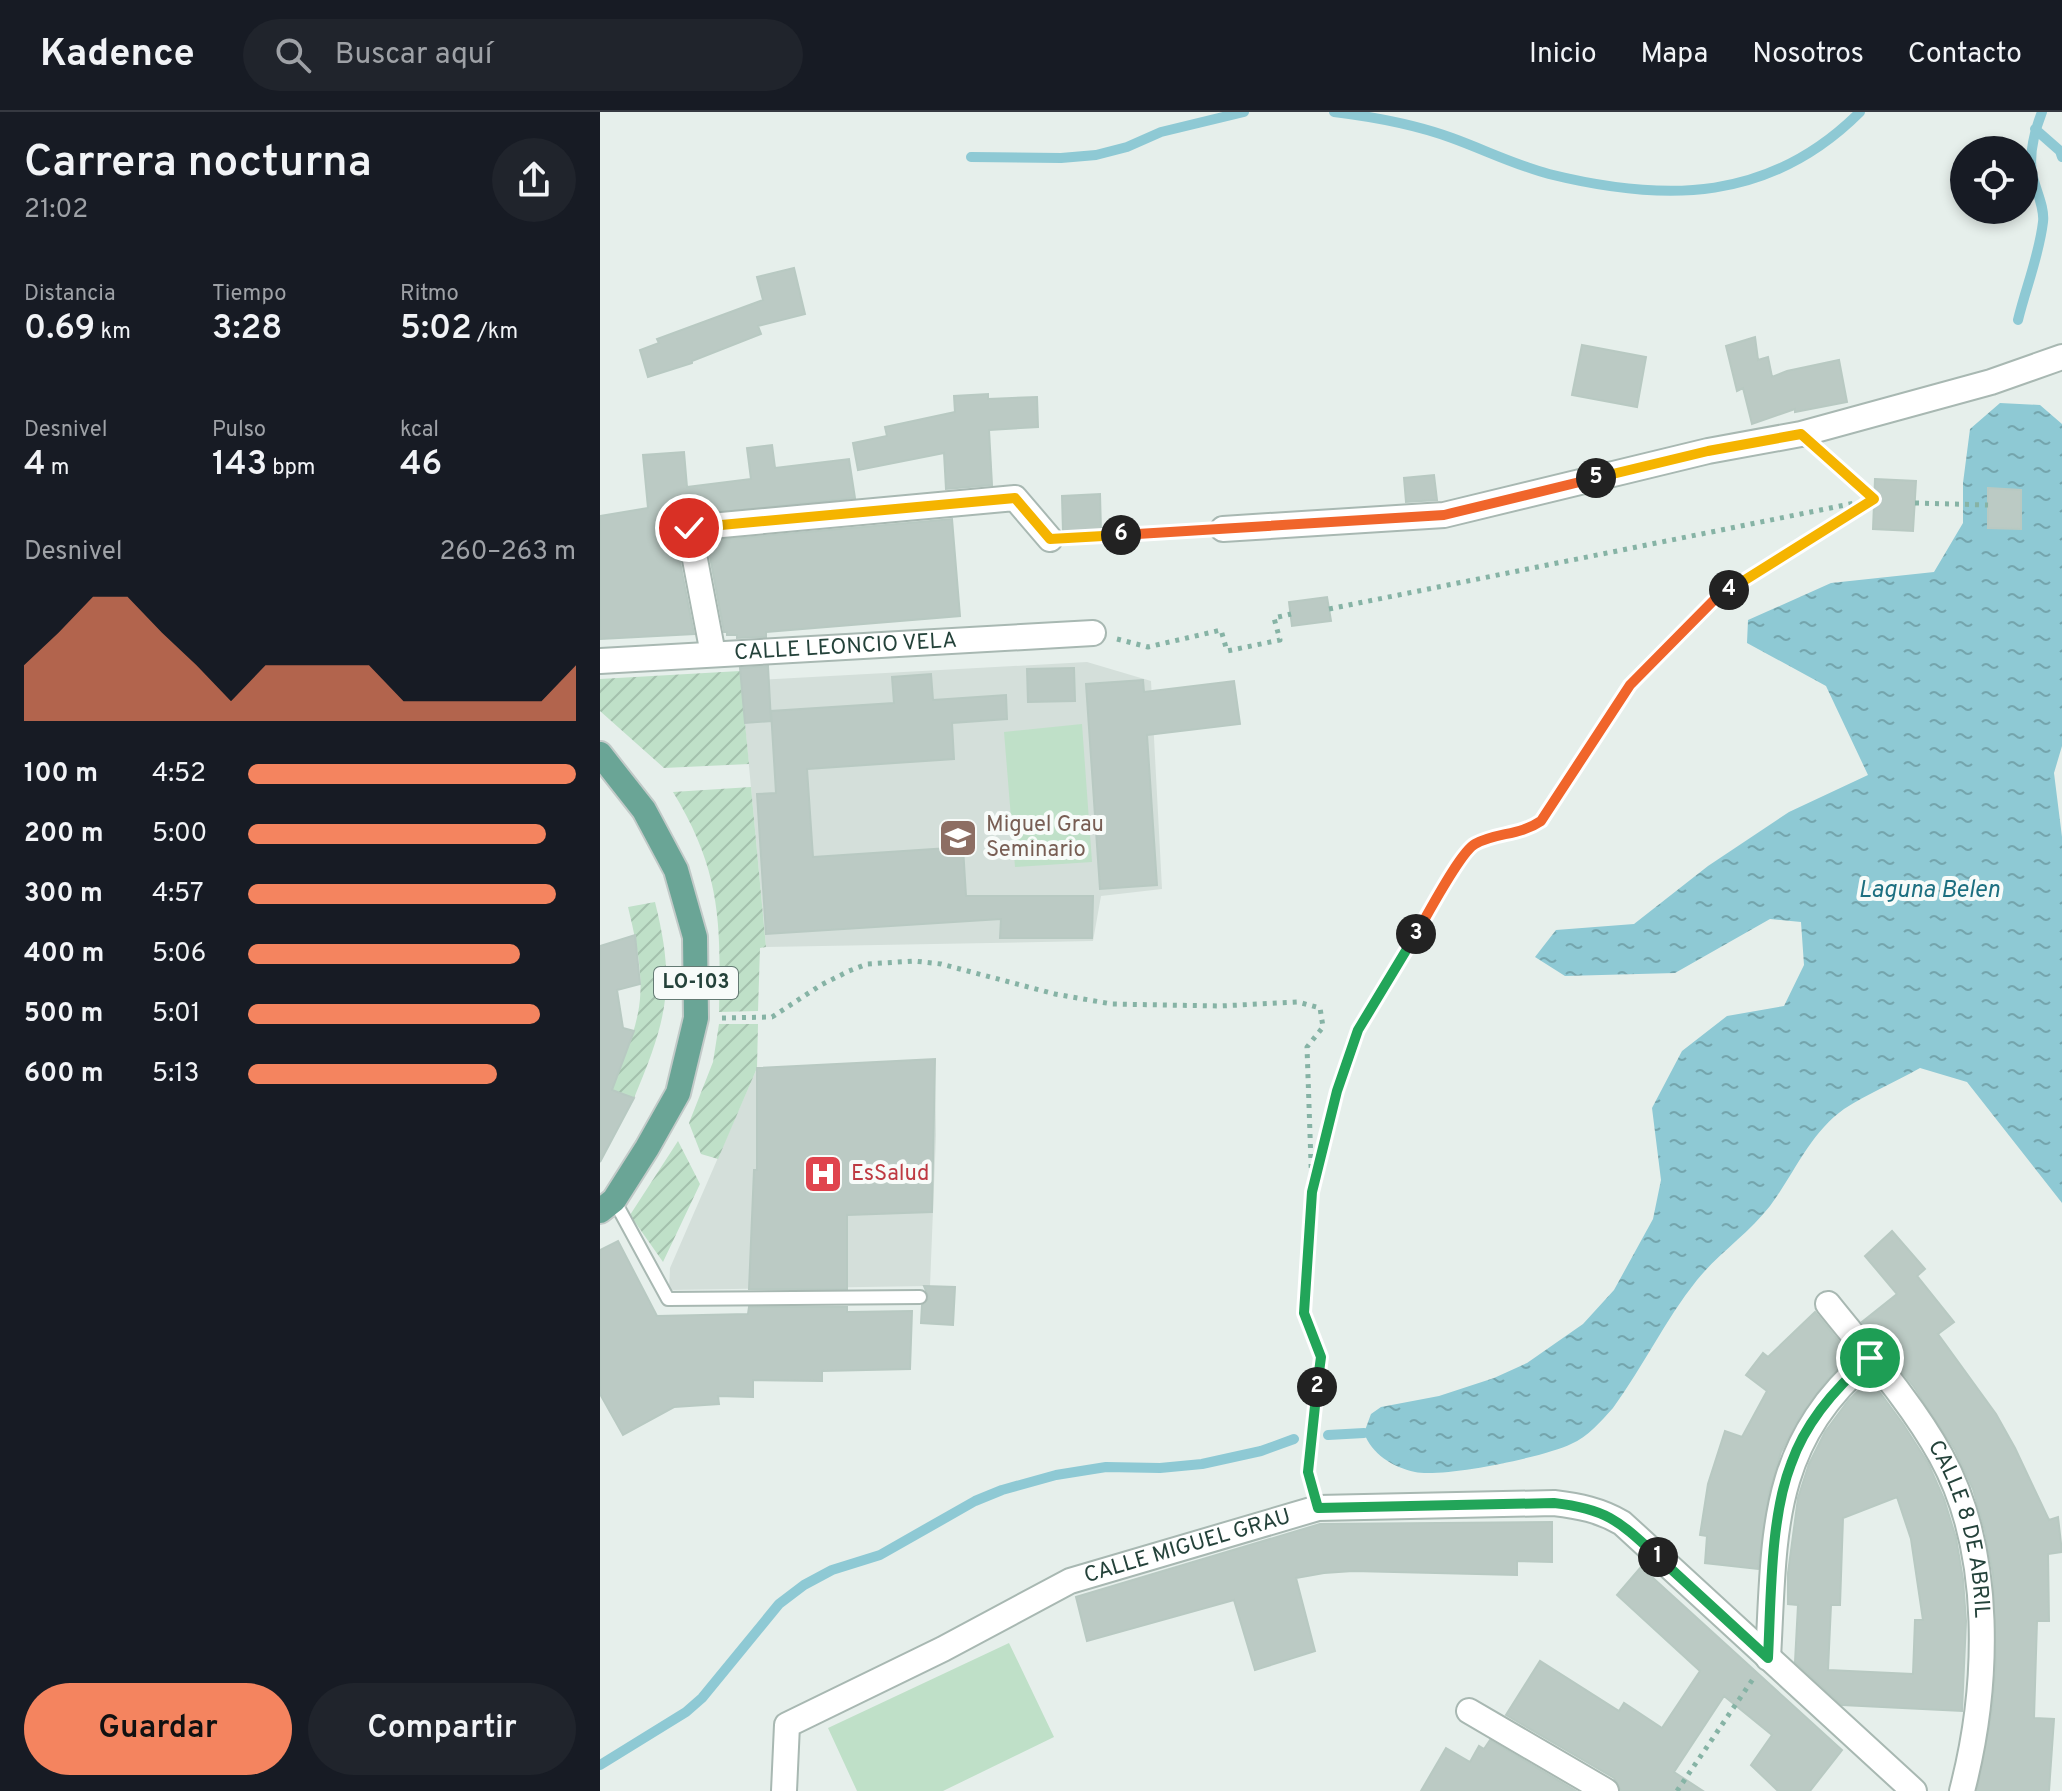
<!DOCTYPE html>
<html lang="es">
<head>
<meta charset="utf-8">
<style>
	body { margin:0; font-family:Overpass,sans-serif; background:#20242c; color:#f1f3f6; height:100vh; display:flex; flex-direction:column; font-size:30px; white-space:nowrap }
	* { box-sizing:border-box; margin:0 }
	p { font-size:26px; color:#9ea1a6 }
	.icon { flex:none; width:44px; height:44px; fill:none; stroke:currentColor; stroke-width:2; stroke-linecap:round; stroke-linejoin:round }
	.map { position:relative; flex:1; overflow:hidden }
	.sheet { display:flex; flex-direction:column; background:#171b24; width:600px }
	.sheet>* { flex:none }
	.controls { position:absolute; left:1350px; top:24px; display:grid; gap:16px }
	.controls a { display:grid; place-items:center; width:88px; height:88px; border-radius:50%; background:#171b24; box-shadow:0 4px 12px #0003; font-size:40px }
	.pin { position:absolute; display:grid; place-items:center; width:68px; height:68px; color:#fff; margin:-34px; border:4px solid #fff; border-radius:50%; box-shadow:0 2px 8px #0007 }
	.km { position:absolute; width:40px; height:40px; margin:-20px; border-radius:50%; background:#222; color:#fff; font-size:22px; line-height:40px; text-align:center }
	.round { display:grid; place-items:center; flex:none; width:84px; height:84px; border-radius:42px; background:#20242c }
	.headline { display:flex; align-items:center; justify-content:space-between; height:136px; padding:0 24px }
	h1 { font-size:44px; font-weight:600; line-height:60px }
	.figures { display:grid; grid-template-columns:repeat(3,1fr); gap:12px; height:136px; padding:8px 24px }
	.figures div { display:grid; align-content:center }
	.figures b { font-size:34px; font-weight:600 }
	.figures small { font-size:22px; font-weight:400 }
	.figures p { font-size:22px }
	.chart { height:224px; padding:16px 24px }
	.chart p { display:flex; justify-content:space-between }
	.chart svg { width:100%; height:144px; margin-top:8px; fill:#f4845f; opacity:.7 }
	.button { display:flex; gap:16px; margin-top:auto; padding:16px 24px }
	.button a { flex:1; height:92px; border-radius:48px; background:#f4845f; color:#111; font-size:32px; font-weight:600; line-height:92px; text-align:center }
	.button a+a { background:#20242c; color:#f1f3f6 }
	ul { padding:0 24px; list-style:none; font-size:26px }
	li { display:grid; grid-template-columns:128px 96px 1fr; align-items:center; height:60px }
	li i { height:20px; border-radius:10px; background:#f4845f }
	header { display:flex; align-items:center; gap:48px; box-sizing:border-box; height:112px; padding:0 40px; background:#171b24; border-bottom:2px solid #363941 }
	header strong { font-size:38px }
	nav { display:flex; gap:44px; margin-inline-start:auto; font-size:28px }
	.search { width:560px; height:72px; background:#20242c; display:flex; align-items:center; gap:20px; box-sizing:border-box; padding:0 28px; border-radius:44px; color:#9ea1a6; font-size:30px }
	main { display:flex; flex:1; min-height:0 }
	.map>svg:first-child { display:block }
</style>
</head>
<body>
<header>
<strong>Kadence</strong>
<div class="search"><svg class="icon" aria-label="search" viewBox="0 0 24 24"><circle cx="10" cy="10" r="6"/><path d="M15 15l6 6"/></svg>Buscar aquí</div>
<nav><a>Inicio</a><a>Mapa</a><a>Nosotros</a><a>Contacto</a></nav>
</header>
<main>
<section class="sheet">
<div class="headline"><div><h1>Carrera nocturna</h1><p>21:02</p></div><a class="round"><svg class="icon" aria-label="share" viewBox="0 0 24 24"><path d="M12 15V3M7 8l5-5 5 5M5 13v7h14v-7"/></svg></a></div>
<div class="figures">
<div><p>Distancia</p><b>0.69<small> km</small></b></div>
<div><p>Tiempo</p><b>3:28</b></div>
<div><p>Ritmo</p><b>5:02<small> /km</small></b></div>
</div>
<div class="figures">
<div><p>Desnivel</p><b>4<small> m</small></b></div>
<div><p>Pulso</p><b>143<small> bpm</small></b></div>
<div><p>kcal</p><b>46</b></div>
</div>
<div class="chart"><p><span>Desnivel</span>260–263 m</p>
<svg viewBox="0 0 160 44" preserveAspectRatio="none"><path d="M0 44V27L10 17L20 6L30 6L40 17L50 27L60 38L70 27L80 27L90 27L100 27L110 38L120 38L130 38L140 38L150 38L160 27V44z"/></svg>
</div>
<ul>
<li><b>100 m</b>4:52<i style="width:100%"></i></li>
<li><b>200 m</b>5:00<i style="width:91%"></i></li>
<li><b>300 m</b>4:57<i style="width:94%"></i></li>
<li><b>400 m</b>5:06<i style="width:83%"></i></li>
<li><b>500 m</b>5:01<i style="width:89%"></i></li>
<li><b>600 m</b>5:13<i style="width:76%"></i></li>
</ul>
<div class="button"><a>Guardar</a><a>Compartir</a></div>
</section>
<div class="map">
<svg width="1462" height="1679" viewBox="0 0 1462 1679">
	<defs>
		<pattern id="garden-furrows" width="10" height="10" patternUnits="userSpaceOnUse" patternTransform="scale(2)"><rect width="10" height="10" fill="#bfe0c8"/><path d="M-1 1l2-2M0 10L10 0M9 11l2-2" fill="none" stroke="#a4c1ad"/></pattern>
		<pattern id="water-ripples" width="26" height="14" patternUnits="userSpaceOnUse" patternTransform="scale(2)"><rect width="26" height="14" fill="#8ec9d4"/><path d="M2 4q2-2 4 0t4 0M15 11q2-2 4 0t4 0" fill="none" stroke="#74a5ad"/></pattern>
	</defs>
	<rect width="100%" height="100%" fill="#e6efeb"/>
	<path fill="#d4dfda" d="M487,550l64,19 11,208 -61,7 -8,45 -327,6 -25,-266z
		M335,947l1,76 -6,151 -261,4 1,-22 87,-200z"/>
	<path fill="#bfe0c8" d="M482,612l10,138 -77,5 -11,-135z
		M409,1531l45,94 -111,54h-86l-29,-63z"/>
	<path fill="url(#garden-furrows)" d="M140,559l9,93 -85,4 -64,-57v-32z
		M151,675l15,160 -6,1 -2,63 -39,1c2,-90 2,-141 -46,-220z
		M55,790c21,84 12,117 -21,196l-23,-8c10,-25 22,-51 27,-77 7,-35 -2,-72 -10,-106z
		M119,912h39l-1,44 -39,91 -17,-5 -12,-31 24,-61z
		M78,1029l22,43 -37,78 -33,-47z"/>
	<path fill="url(#water-ripples)" d="M1400,291l40,2 22,19v322l-8,27 8,64v366l-95,-121 -47,-14c-25,14 -53,26 -76,41 -34,24 -50,65 -74,97 -22,28 -51,47 -73,74 -32,40 -54,87 -84,128 -12,13 -25,29 -42,36 -26,13 -129,34 -156,28 -23,-5 -43,-18 -51,-39l7,-19 10,-7 58,-11 55,-18 33,-15 56,-39 31,-34 39,-71 8,-39 -9,-72 30,-57 45,-35 57,-10 20,-41 -3,-43 -31,-3 -95,54 -110,3 -30,-19 21,-27 78,-6 74,-58 81,-54 79,-37 -42,-89 -79,-43 1,-23 83,-37 103,-11 29,-49v-40l7,-54z"/>
	<g fill="none" stroke-linecap="round" stroke-linejoin="round">
		<path stroke="#8ec9d4" stroke-width="10" d="M734,0c41,5 80,12 118,26 33,12 63,27 97,36 117,29 221,28 311,-62
			M1435,17l25,22 2,6
			M371,45l90,1 35,-3 31,-8 34,-15 83,-20
			M1418,208c8,-33 21,-64 25,-98 2,-15 -8,-33 -11,-49 -3,-19 3,-43 10,-61
			M728,1323l36,-2
			M0,1653l86,-53 16,-14 77,-94 25,-19 28,-15 48,-15 95,-54 27,-11 54,-15 50,-8 54,1 42,-4 59,-13 33,-12"/>
	</g>
	<path fill="#bbcac4" stroke="#b8c9c2" stroke-width="2" fill-rule="evenodd" d="M194,156l11,46 -47,12 3,8 -69,27v2l-44,14 -8,-27 19,-7 -2,-4 106,-39 -6,-23z
		M1155,225l3,23 10,-3 4,20 15,-6 52,-11 8,42 -52,10v-3l-43,15 -9,-36 -6,3 -11,-45z
		M982,233l64,12 -9,50 -65,-12z
		M388,282v5l49,-2 1,30 -49,3 3,55 -46,4 -2,-36 -86,17 -5,-27 34,-7 -2,-9 70,-15 -1,-16z
		M172,333l3,23 74,-9 6,39 -174,18 -6,6 -1,9 20,103 -94,5v-123l48,-8 -5,-53 41,-3 3,35 64,-8 -4,-31z
		M834,363l3,25 -31,2 -2,-24z
		M1275,367l41,2 -3,50 -40,-2z
		M1388,376l33,2v39l-33,-1z
		M500,382l1,37 -38,1 -1,-36z
		M352,407l8,97 -194,16v5l-29,1v-3h-10v-3h-3l-17,-91z
		M727,485l4,24 -39,5 -3,-24z
		M168,554l3,55 -26,2 -5,-55z
		M474,556l1,33 -47,1 -1,-33z
		M331,562l2,26 73,-5 1,24 -55,4 2,36 -147,10 6,88 150,-10 3,49h127l-1,42h-92l1,-19 -235,15 -9,-140 19,-1 -5,-82 123,-8 -2,-26z
		M543,568l1,12 90,-11 6,43 -93,11 10,150 -57,4 -14,-205z
		M35,823l5,49 -23,6 6,38 11,3 -22,59 22,8 -34,64v-216z
		M335,947l-3,153 -85,3v74h-98l5,-119h3v-102z
		M1292,1119l33,38 -8,7 37,46 -16,12 58,80 19,34 34,72 9,-3 4,35 -14,2 1,67h-12l-3,97 20,1 -5,72h-72l15,-81 4,-44 -3,-92 -8,-43 -12,-42 -18,-39 -41,-63 -52,-65 35,-28 -32,-38z
		M18,1129l39,75 91,-2 1,-7h98v5l65,-1 -2,58 -88,2v10l-69,-1v17l-35,-1 1,8 -45,3 -51,28 -23,-41v-144z
		M324,1174l31,1 -2,38 -32,-2 1,-18 7,-7z
		M1215,1200l36,44 -26,26 -25,34 -19,36 -12,40 -11,77 -53,-6 2,-27 -7,-1 8,-51 17,-53 17,6 25,-46 -21,-16 17,-22 5,4z
		M1270,1267l33,45 25,39 16,36 12,39 7,41 3,42 -4,90 -120,-6 -47,-43 3,-57 -10,-1v-31l10,-75 11,-34 16,-32 23,-31zM1297,1385l14,42 12,81h-8l-2,54 -85,-4 3,-65h9l3,-87z
		M952,1410v40l-35,-1v14l-164,-4 -29,2 -28,5 19,73 -60,19 -21,-70 -147,41 -11,-44 244,-73z
		M1041,1455l201,183 -32,41h-32l-27,-26 21,-30 -48,-39 -50,76 29,19h-82l-7,-13 -108,-63 34,-54 79,50 5,-8 38,25 38,-57 -83,-76z
		M890,1628l86,51h-155l25,-43 24,14 9,-16 5,3z"/>
	<g fill="none" stroke-linecap="round" stroke-linejoin="round">
		<g stroke="#a8b8b2" stroke-width="16">
			<path id="lane" d="M14,1088l54,99 252,-2"/>
		</g>
		<g stroke="#a8b8b2" stroke-width="28">
			<g id="street">
				<path d="M623,417l221,-14 264,-64 93,-17 190,-52 71,-25"/>
				<path d="M113,542l-24,-126 326,-30 35,41"/>
				<path id="s1" d="M0,549l493,-28"/>
				<path id="s2" d="M1228,1192c39,49 82,96 113,152 53,96 48,231 21,335"/>
				<path d="M1168,1546c7,-123 0,-213 102,-300"/>
				<path d="M869,1599l137,80"/>
				<path id="s3" d="M184,1679l3,-66 156,-76 127,-68 248,-73 236,-5c25,3 46,7 68,20l292,268"/>
			</g>
		</g>
		<g stroke="#c2cac8" stroke-width="28">
			<path id="primary" d="M0,642l44,56 32,60 19,67 1,81 -18,75 -31,55 -33,52 -14,11"/>
		</g>
		<path stroke="#86b3a5" stroke-width="5" stroke-dasharray="4 6" stroke-linecap="butt" d="M1315,391l73,2
			M475,426l121,-8
			M729,497l541,-109
			M517,527l31,8 73,-17 6,21 53,-11 -6,-22 17,-4
			M122,906l50,-1 49,-32 28,-14 18,-7 47,-3 27,3 114,30 57,10 108,2 78,-4 22,6 3,19 -16,20 5,145 -8,121 17,44 -13,115 3,12
			M714,1071l23,-92 21,-61 113,-185c24,-10 48,-9 70,-24l89,-136 86,-87 158,-99 -50,-45
			M1077,1679l76,-112"/>
		<use href="#lane" stroke="#fff" stroke-width="12"/>
		<use href="#street" stroke="#fff" stroke-width="24"/>
		<use href="#primary" stroke="#6aa596" stroke-width="24"/>
	</g>
	<g fill="none" stroke-linecap="round" stroke-linejoin="round">
		<g stroke="#fff" stroke-width="16">
			<path id="split-1" d="M1058,1445l110,101c3,-58 2,-140 23,-194 15,-43 45,-77 79,-106"/>
		</g>
		<g stroke="#fff" stroke-width="16">
			<path id="split-2" d="M717,1275l-9,85 10,36 236,-5c54,6 66,19 104,54"/>
		</g>
		<g stroke="#fff" stroke-width="16">
			<path id="split-3" d="M717,1275l4,-30 -17,-44 8,-121 25,-101 21,-61 58,-96"/>
		</g>
		<g stroke="#fff" stroke-width="16">
			<path id="split-4" d="M816,822c11,-18 44,-82 59,-90 22,-12 44,-8 66,-23l89,-136 86,-87 13,-8"/>
		</g>
		<g stroke="#fff" stroke-width="16">
			<path id="split-5" d="M996,366l112,-27 93,-17 73,65 -145,91"/>
		</g>
		<g stroke="#fff" stroke-width="16">
			<path id="split-6" d="M521,423l323,-20 152,-37"/>
		</g>
		<g stroke="#fff" stroke-width="16">
			<path id="split-7" d="M89,416l326,-30 35,41 71,-4"/>
		</g>
		<use href="#split-1" stroke="#22a559" stroke-width="10"/>
		<use href="#split-2" stroke="#22a559" stroke-width="10"/>
		<use href="#split-3" stroke="#22a559" stroke-width="10"/>
		<use href="#split-4" stroke="#f0652b" stroke-width="10"/>
		<use href="#split-5" stroke="#f5b400" stroke-width="10"/>
		<use href="#split-6" stroke="#f0652b" stroke-width="10"/>
		<use href="#split-7" stroke="#f5b400" stroke-width="10"/>
	</g>
	<defs>
		<g id="school-square" transform="scale(2)"><rect x="-9" y="-9" width="18" height="18" rx="4" fill="#8d6e63" stroke="#f7fbf9"/><path d="M0-5L7-2L0 1L-7-2ZM-4 1L0 2.5L4 1V4Q0 6-4 4Z" fill="#fff"/></g>
		<g id="hospital-square" transform="scale(2)"><rect x="-9" y="-9" width="18" height="18" rx="4" fill="#e0444e" stroke="#f7fbf9"/><path d="M-5-5h3v3.5h4V-5h3V5h-3V1.5h-4V5h-3Z" fill="#fff"/></g>
	</defs>
	<g fill-rule="evenodd">
		<use href="#school-square" x="358" y="726"/>
		<use href="#hospital-square" x="223" y="1062"/>
	</g>
	<g text-anchor="middle" dominant-baseline="central" stroke-width="8" stroke-linejoin="round" paint-order="stroke">
		<rect fill="#f7fbf9" stroke="#637a73" stroke-width="2" x="54" y="855" width="84" height="32" rx="6"/>
		<g font-size="20" font-weight="bold" fill="#24423a">
			<text x="96" y="871">LO-103</text>
		</g>
		<g font-size="22" fill="#24423a" stroke="#f7fbf9">
			<text stroke="none"><textPath href="#s1" startOffset="246">CALLE LEONCIO VELA</textPath></text>
			<text stroke="none"><textPath href="#s2" startOffset="266">CALLE 8 DE ABRIL</textPath></text>
			<text stroke="none"><textPath href="#s3" startOffset="506">CALLE MIGUEL GRAU</textPath></text>
		</g>
		<g font-size="22" fill="#785e54" stroke="#f7fbf9" text-anchor="start">
			<text x="386" y="713">Miguel Grau<tspan x="386" dy="25">Seminario</tspan></text>
		</g>
		<g font-size="22" fill="#be3a42" stroke="#f7fbf9" text-anchor="start">
			<text x="251" y="1062">EsSalud</text>
		</g>
		<g font-size="24" font-style="italic" fill="#1c6f80" stroke="#f7fbf9">
			<text x="1329" y="779">Laguna Belen</text>
		</g>
	</g>
</svg>
<div class="controls">
<a><svg class="icon" aria-label="locate" viewBox="0 0 24 24"><circle cx="12" cy="12" r="6"/><path d="M12 2v4M12 18v4M2 12h4M18 12h4"/></svg></a>
</div>
<div class="pin" style="left:1270px;top:1246px;background:#1e9e55"><svg class="icon" aria-label="arrive" viewBox="0 0 24 24"><path d="M6 21V4h12l-3 4 3 4H6"/></svg></div>
<div class="pin" style="left:89px;top:416px;background:#d93025"><svg class="icon" aria-label="check" viewBox="0 0 24 24"><path d="M5 12l5 5 9-10"/></svg></div>
<b class="km" style="left:1058px;top:1445px">1</b>
<b class="km" style="left:717px;top:1275px">2</b>
<b class="km" style="left:816px;top:822px">3</b>
<b class="km" style="left:1129px;top:478px">4</b>
<b class="km" style="left:996px;top:366px">5</b>
<b class="km" style="left:521px;top:423px">6</b>
</div>
</main>
</body>
</html>
